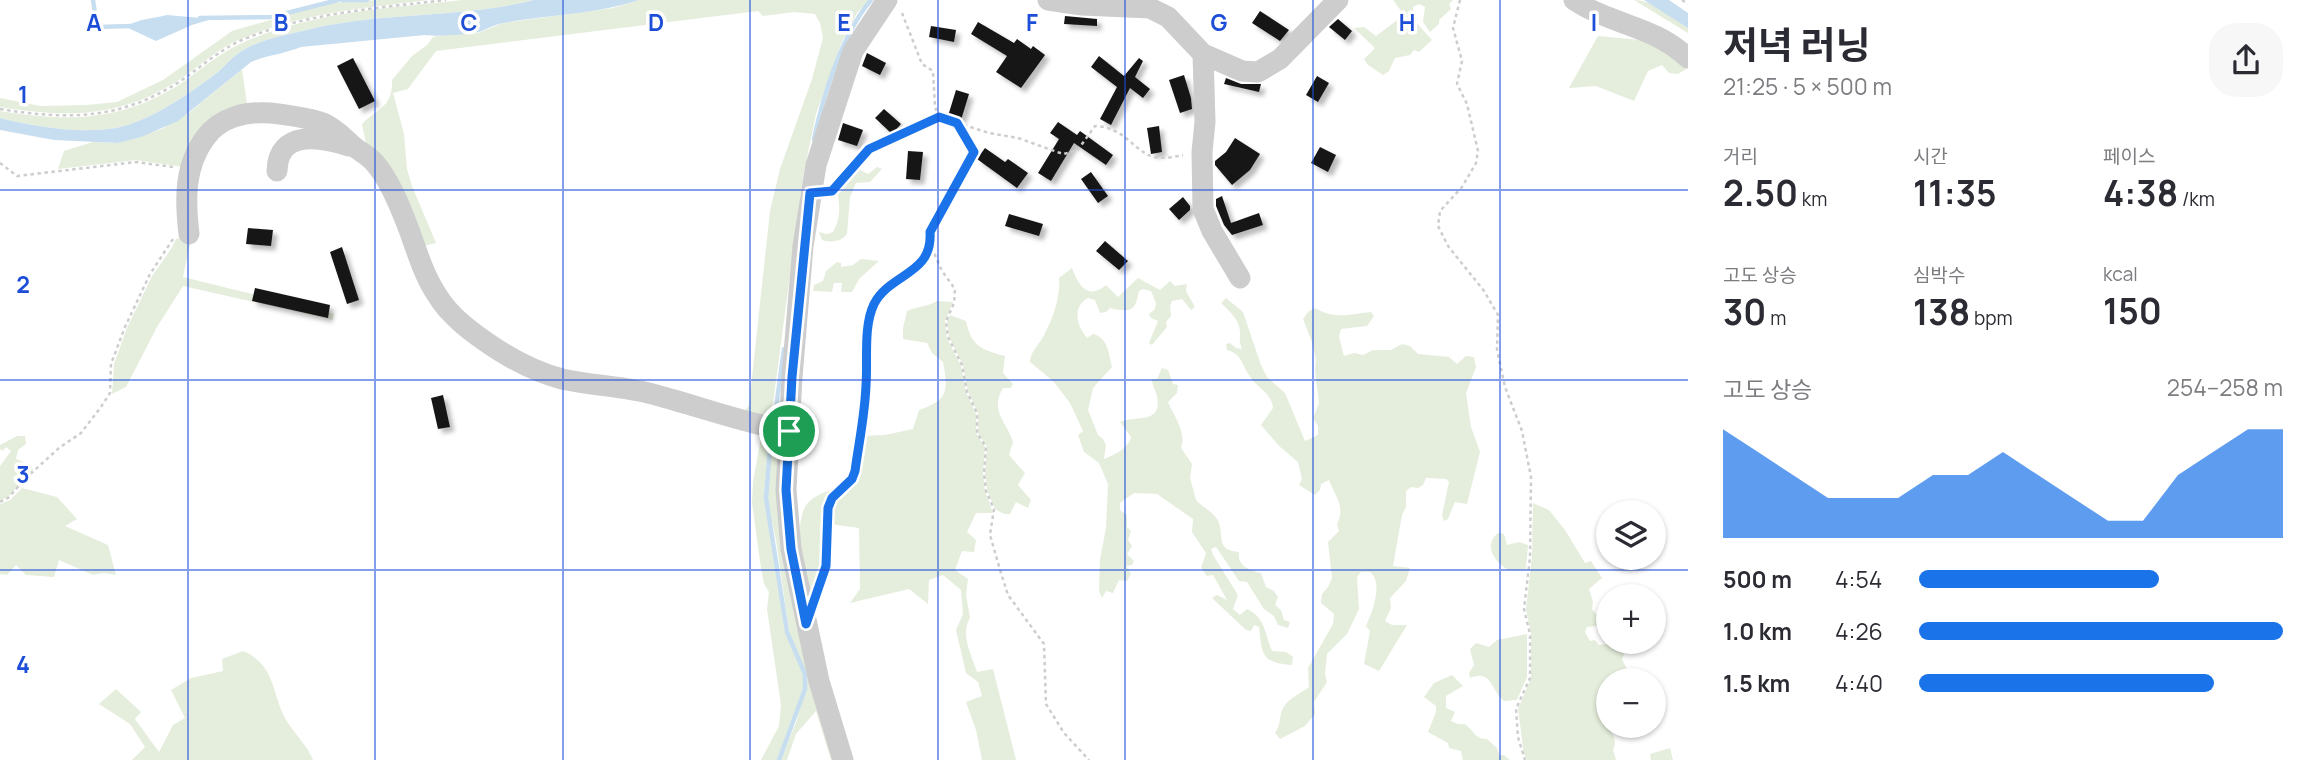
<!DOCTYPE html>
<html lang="ko">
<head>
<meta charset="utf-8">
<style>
	body { margin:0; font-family:Manrope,"Noto Sans KR",sans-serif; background:#f7f7f7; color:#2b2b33; height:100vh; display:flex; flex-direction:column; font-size:26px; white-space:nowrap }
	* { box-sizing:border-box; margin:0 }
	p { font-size:23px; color:#7c7c81 }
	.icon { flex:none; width:38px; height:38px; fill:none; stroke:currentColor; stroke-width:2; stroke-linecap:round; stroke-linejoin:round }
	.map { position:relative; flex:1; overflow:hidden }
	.side { display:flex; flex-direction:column; background:#fff; width:630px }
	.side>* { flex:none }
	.fabs { position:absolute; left:1596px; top:500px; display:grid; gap:14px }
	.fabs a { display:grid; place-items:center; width:70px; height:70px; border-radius:50%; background:#fff; box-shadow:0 2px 5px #0004; font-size:35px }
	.pin { position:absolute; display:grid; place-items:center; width:60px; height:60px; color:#fff; margin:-30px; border:4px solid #fff; border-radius:50%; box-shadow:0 2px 7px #0007 }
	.round { display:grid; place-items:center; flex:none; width:74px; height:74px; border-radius:28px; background:#f7f7f7 }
	.summary { display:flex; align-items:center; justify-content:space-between; height:119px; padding:0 35px }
	h1 { font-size:38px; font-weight:700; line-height:52px }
	.stats { display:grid; grid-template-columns:repeat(3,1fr); gap:10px; height:119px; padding:7px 35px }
	.stats div { display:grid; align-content:center }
	.stats b { font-size:35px; font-weight:700 }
	.stats small { font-size:19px; font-weight:400 }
	.stats p { font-size:19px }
	.chart { height:196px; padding:14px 35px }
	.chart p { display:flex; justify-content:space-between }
	.chart svg { width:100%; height:126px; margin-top:7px; fill:#1a73e8; opacity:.7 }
	ul { padding:0 35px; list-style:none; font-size:23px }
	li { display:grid; grid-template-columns:112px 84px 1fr; align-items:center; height:52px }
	li i { height:18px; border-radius:9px; background:#1a73e8 }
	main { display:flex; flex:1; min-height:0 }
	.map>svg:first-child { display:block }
</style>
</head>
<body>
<main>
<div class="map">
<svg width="1688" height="760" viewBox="0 0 1688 760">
	<defs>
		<filter id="shadow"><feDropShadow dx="4.5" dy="4.5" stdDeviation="2" flood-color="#0004"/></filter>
	</defs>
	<rect width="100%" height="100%" fill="#fff"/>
	<path fill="#e5eedc" d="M377,0h52c-64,8 -128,13 -188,39 -23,9 -41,27 -62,41 -59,38 -112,38 -179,27v-9l40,8 46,-1 31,-3 46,-22 69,-49 97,-28z
		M462,0h72c-76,19 -156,11 -232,31 -20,5 -43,9 -60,20 -9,5 -16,14 -24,21 -26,20 -69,50 -102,56 -37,6 -80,-1 -116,-10v-7c68,11 120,11 180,-27 21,-14 39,-31 62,-41 69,-31 146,-35 220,-43z
		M639,0h230l-12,13 -16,31 -25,70 -13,63 -33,249 -30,-9 9,-12 21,-194 10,-42 32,-90 11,-41 -3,-15 -5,-9 -21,-2 -31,4 -5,-5 -322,40 -28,38 -15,4 11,41 3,35 5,17 24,57 -17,4 -51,-93 -6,-30c16,-17 31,-16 30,-44l20,-24 15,-11 6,-8 15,-3 30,-1 25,-10 110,-15z
		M1393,0h60l-4,4 2,5 -12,11v4l-9,8 -7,-10 2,-15 -6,-3 -6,3 1,13 18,20 -13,12 -5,-2 -4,5 -15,3 -6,13 -6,4 -15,-10 -4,-6 11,-11 -21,-20 10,-1 12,9 28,-21z
		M1634,0c19,0 39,17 54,28v5z
		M1598,36l64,6 26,22v4l-10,6 -9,-1 -7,-8 -14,6 -14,30 -38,-15 -27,2z
		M242,69l6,42 -65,56 -47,-7 -78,9 6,-18 29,-9 25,1 44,-14 28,-17z
		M877,167l5,2 -12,13 -14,1 -6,14 -3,37c-6,8 -16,9 -25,6l-3,-8 8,2 6,-2c8,-14 7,-26 4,-42l19,-22 12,6z
		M192,235l-9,42 151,37 -1,6 -150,-34 -26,41 -31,60 -14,7 2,-30 13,-36 25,-52 19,-27 5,-10z
		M861,259l18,2 -20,18 -7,13h-11l1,-9h-8l-2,9 -19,-1 1,-6 9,-4 3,-10 11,-9 4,1v4l12,-2z
		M1072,268c6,16 15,33 34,17l12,12 20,-19 22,12 10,-9 5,5 12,-2 -1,7 9,16 -4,3 -9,-11 -10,2 -2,5 1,10 -5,6 1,5 -15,18 -3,-2 9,-22 -7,-3 -2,-4 6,-5 1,-6 -5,-12 -8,-2 -4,2c-4,20 -7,22 -29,17l-4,4 -6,1 -5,-13 -7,-2c-16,9 -12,27 -1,40l6,-4c15,3 16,21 19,33l-19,21 -5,22 10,25 5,4 3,6 -2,14c10,-4 24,-10 27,-22l-11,-15c15,-7 43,3 37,-26 -1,-6 -5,-9 -5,-17h5l5,-11 6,2 5,14 5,1 -1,8 -9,9c6,14 19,31 13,46l11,16 -2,14 6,22c7,8 15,10 21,19 9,14 -4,31 22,33 -2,14 10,18 22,21l5,14 8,4 4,6 -3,8 6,5 3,10 6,2 -2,6 -10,-3 -4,-9 -10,-7 -17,-27 -8,-1 -23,-34 -5,2 2,6 25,40 -5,14 7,6 7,-6c19,9 18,26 25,42l14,1 7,5 -1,8c-31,-2 -30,-11 -33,-38l-5,-2 -3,6 -5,-1 -34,-32 5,-3 10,5 -14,-25 -6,1 -6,-8 5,-15 -14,-21 1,-13 -36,-25 -23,-1 -14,10v7l7,5v12l4,4 -3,9 4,6 -5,8 7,7 -2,4 -6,1 5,8 -4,7 -8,-1 -6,13 -7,-2 -4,7 -3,-7 1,-31 6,-32 2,-44 -9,-21 -15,-11 -6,-17 5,-4 -13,-28 -16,-21 -24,-20c1,-11 7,-15 13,-25 9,-16 18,-40 16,-59z
		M1226,298l17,14 18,53 6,12 18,16 20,48 13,-6v-9l-5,-8 6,-15 -4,-32 1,-11 -4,-18 -9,-23 5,-7 7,-4c20,12 35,6 56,4l3,4 -7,10 -26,3 -2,8 5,19 10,-3 9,2 10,-5h18l11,-6 8,2 8,8 31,3 8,7 9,-8 8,1 2,10 -10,26 5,34 9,25 -13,52 -12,-2 -7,17 -4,2 -2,-6 7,-33 -3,-3 -20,-1 -3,7 -5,3 -7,-1 -5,4v16l-4,8 -9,51 17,2 -4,13 -16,17 1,10 -6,13 7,4h15l-28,46 -15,-7 6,-33 -4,-5c6,-14 18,-43 4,-54h-9l-4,5 2,32 -12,25 -20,20 -2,20 2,8 -13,20 1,12 -10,12 -25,13 -5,-6c7,-9 3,-19 10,-28 5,-7 16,-12 24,-18l-1,-19 25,-44 1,-10 -13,-11 1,-9 6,-7 4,-9 -4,-36 11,-11 -2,-7c9,-17 -2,-28 -8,-44l-8,4 -1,6 -5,5 -16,-10 3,-6 -4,-17 -19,-16 -18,-21 12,-17c-2,-17 -16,-19 -24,-33 -7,-10 -7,-21 -22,-25l-1,-6 4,-1 6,5 6,1c-3,-8 -2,-9 -2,-17 0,-12 -11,-21 -19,-29z
		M937,301l16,1 -8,19 2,17 14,28 5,26 10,22v19l9,14 -2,26 2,18 8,22h-17l-9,19 9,8 -2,12 -12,-1 -7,19 13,9 -2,16 4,23c-10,16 1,36 7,54l16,-3 23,91h-34l-6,-30 -10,-28 16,-6 -4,-14 -12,-9 -10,-43 7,-16 -2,-24 -18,-15 -14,5 -1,24 -19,-15 -59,14 10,-14 -1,-61 -30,-4c4,-30 13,-23 24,-44 7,-13 7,-30 9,-44l23,-1 28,-6 6,-19c30,-10 29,-20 24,-48l-11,-9 -5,-10 -24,-4v-11l4,-17c10,-5 20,-4 30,-10z
		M950,315l16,6c5,25 16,29 39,35l-2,17 10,11 -2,4h-8c-14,23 4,34 10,54l-4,13 16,18 -7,12 13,15 -3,8 -12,-6 -6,12h-6l-9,-5 -8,-19 -2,-17 2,-26 -9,-14v-20l-10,-21 -5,-27 -14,-28 -2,-16z
		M762,432l7,2 -5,64 21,134 18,42v15l-26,71h-16l18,-34 2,-21 -14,-96 2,-17 -5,-8 -3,-16 -9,-65 1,-21z
		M774,434h3l7,16 54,310h-7l-15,-49 -20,23 -9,26h-6l16,-40 10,-40 -18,-49 -13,-91 -9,-43 3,-44z
		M17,436h8l1,8 -8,6 -2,9 15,6 2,5 -25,27 -8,4v-35l11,-15 -5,-4 -3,4 -3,-2v-4z
		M843,486c-30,29 -14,42 -19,77 -2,17 -10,32 -16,48 -3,-25 -15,-83 -3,-104 7,-12 25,-17 38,-21z
		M22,488l35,9 20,22 -12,7 43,19 8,30 -12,-2 -11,2 -34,-15 -5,17 -28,-2 -10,-10 -9,10 -7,-1v-70l10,-4z
		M1533,503l16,7 16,20 20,33 6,-2 11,17 -13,11 4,13 -1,7 5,6 1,11 -11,1 -2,5 5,9 5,-1 4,5 23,-3 3,11 -3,6 5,10 11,10v2h-30c0,13 -3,30 0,42 2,9 11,16 5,27l3,10h-89l-3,-6 -6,-45 13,-31v-44l-5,-25 6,-52z
		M1498,533l6,1 3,11 12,-3 9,3 -2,25h-18c-14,-9 -25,-24 -10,-37z
		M1527,634v43l-10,23 -13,1c-14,-12 -12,-32 -34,-23l-1,-5 5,-8 -4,-16 6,-6 13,4 8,-7z
		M243,651c35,15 28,46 45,72 9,14 19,22 25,37h-181l13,-13 -15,-23 -31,-20 17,-15 25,23 -6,7 24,33 14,-27 12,-7 -14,-28 20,-12 32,-7 -1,-12z
		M1452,675l11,11 -17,10v12l9,4 -4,9 7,3h7c9,7 10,15 22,15l10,9 2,7h5l6,5h-47l-2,-9 -12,-3 -1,-5 -20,-11 8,-20v-6l-12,-9 10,-14z
		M1670,748l3,12h-22l-1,-6z"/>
	<path fill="#c7def0" d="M534,0h105c-46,15 -88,14 -135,23 -9,1 -16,6 -25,9 -6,2 -48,5 -54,3l-124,12c-17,7 -34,8 -50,15l-73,59 -37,16 -23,6 -64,-3 -54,-10v-12c36,9 79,16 116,10 33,-6 76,-36 102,-56 8,-7 15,-16 24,-21 17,-11 40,-15 60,-20 76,-20 156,-12 232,-31z
		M1644,0h25l19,13v15z
		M167,15l45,4 -20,6 -36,16 -30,-14c13,-9 26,-8 41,-12z"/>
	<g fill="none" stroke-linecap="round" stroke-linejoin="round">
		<path stroke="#c7def0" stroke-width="4.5" d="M93,0l4,27 35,-1
			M342,0h25
			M200,18l71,-1 67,-17
			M814,139c9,-43 28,-105 57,-139
			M774,423l10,-74
			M771,435l-5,63 21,134 18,42v15l-26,71"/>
	</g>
	<path fill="#171717" filter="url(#shadow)" d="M1260,11l29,19 -9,11 -28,-18z
		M1065,16l32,3v7l-33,-2z
		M1338,19l14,12 -7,9 -16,-13z
		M978,22l36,21 3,-4 14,10 2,-3 12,9 -24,33 -25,-16 11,-16 -36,-22z
		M931,26l25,4 -2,12 -25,-5z
		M867,53l19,10 -6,12 -18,-9z
		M1099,56l25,20 15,-18 4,3 -8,16 15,12 -7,9 -13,-10 -19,37 -11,-6 17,-32 -26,-20z
		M353,58l22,43 -16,8 -22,-43z
		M1184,75l7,23 1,11 -12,4 -11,-33z
		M1317,76l12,7 -11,19 -12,-7z
		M1226,78l15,6h20l-2,8 -35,-8z
		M956,90l13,4 -8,26 -13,-4z
		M884,109l17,15 -9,10 -17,-16z
		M1058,122l19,13 3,-4 33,24 -7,10 -32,-22 -23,38 -13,-8 21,-34 -9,-6z
		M843,123l20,7 -6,16 -19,-6z
		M1159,126l3,26 -11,2 -4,-26z
		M1235,138l25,16 -10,16 -18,15 -17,-20v-4l11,-9z
		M1320,147l16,8 -8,17 -17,-9z
		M985,148l20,14 3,-3 20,14 -11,15 -40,-29z
		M908,151l15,1 -3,28 -14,-1z
		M1091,172l17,24 -10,7 -17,-24z
		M1222,196l9,27 28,-10 4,12 -31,10 -8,-10 -8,-19v-7z
		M1183,197l7,9v4l-11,10 -10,-11z
		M1009,214l34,10 -4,12 -34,-10z
		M248,228l25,2 -2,16 -25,-2z
		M1105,241l23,20 -9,9 -23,-19z
		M342,247l17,53 -12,4 -17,-52z
		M255,288l75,17 -2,13 -76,-17z
		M443,395l7,32 -12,2 -7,-31z"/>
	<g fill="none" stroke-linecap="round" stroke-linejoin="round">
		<path stroke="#cdcdcd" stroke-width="2.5" stroke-dasharray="3.5 3.5" stroke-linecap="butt" d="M1460,0l-7,28 9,33 -5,23 10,20 11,47 -2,12 -14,24 -22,24 -2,15 10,20 36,45 14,24 -1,35 8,37 17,44 9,46 -1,80 -6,52 6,25v44l-14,31 2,28 7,23
			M1682,0l6,4
			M902,13l20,51 11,7 2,36 4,10
			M0,109c67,11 120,11 179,-27 21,-14 40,-32 63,-42 64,-27 135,-32 204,-40
			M957,123l17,29 -43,80v14l11,25 13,18 -1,14 -8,18 2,16 14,28 5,27 10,21v20l9,14 -2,26 2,18 8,18 -4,26 11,38 7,22 36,49 2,60 18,29 25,27
			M0,163l17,13 119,-14 37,5
			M830,192l39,-43 70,-32 50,16 29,5 45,16 14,-3 18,-25c30,1 38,25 59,31 10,2 20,0 29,-2
			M0,502l8,-4 18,-20 33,-30 22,-15 20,-26 9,-14 1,-29 14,-37 25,-53 23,-35
			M819,589c5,-12 8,-25 9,-38 0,-15 -4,-30 0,-45 5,-15 22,-20 27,-35l8,-55 5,-80 5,-28 8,-15 37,-25 13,-22"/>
		<path stroke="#cdcdcd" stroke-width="21" d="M1048,0l34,5 68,3 18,9 35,37 39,17 16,1 22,-13 58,-59
			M1574,0c39,26 79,25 114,58
			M1203,54l2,68 -3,30 1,57 9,22 28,47
			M277,171c1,-42 44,-34 72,-25
			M189,234c-4,-34 -5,-67 16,-96 15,-21 41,-27 66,-25 17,2 36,4 52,10 12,5 20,14 29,22 7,6 15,10 21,16 14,15 24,38 31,56 11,26 17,54 33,78 13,22 37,39 58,53 20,13 44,25 67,31 31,7 64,7 94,16 45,12 88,28 133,36
			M843,760l-24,-79 -28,-132 -5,-59 6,-113 11,-131 13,-81 37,-114 34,-51"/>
	</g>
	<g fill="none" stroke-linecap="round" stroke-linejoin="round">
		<g stroke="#fff" stroke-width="14">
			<path id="route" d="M939,117l18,6 17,29 -44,80c3,43 -40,41 -56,72 -11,23 -6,56 -8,81 -1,29 -7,57 -11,86l-3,8 -20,19 -4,10 -2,58 -20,58 -15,-75 -5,-59 6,-113 18,-184 22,-2 37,-42z"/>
		</g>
		<use href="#route" stroke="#1a73e8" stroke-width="9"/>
	</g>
	<path fill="none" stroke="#1d4ed8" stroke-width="2" stroke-opacity="0.55" d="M188,0v760M375,0v760M563,0v760M750,0v760M938,0v760M1125,0v760M1313,0v760M1500,0v760M0,190h1688M0,380h1688M0,570h1688"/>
	<g font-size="23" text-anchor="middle" font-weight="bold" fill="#1d4ed8" stroke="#fff" stroke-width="7" stroke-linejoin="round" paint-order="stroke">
		<text x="94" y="31">A</text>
		<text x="281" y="31">B</text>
		<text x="469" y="31">C</text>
		<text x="656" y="31">D</text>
		<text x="844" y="31">E</text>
		<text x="1032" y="31">F</text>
		<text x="1219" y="31">G</text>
		<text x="1407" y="31">H</text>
		<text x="1594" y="31">I</text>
		<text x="23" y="103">1</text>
		<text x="23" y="293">2</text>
		<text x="23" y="483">3</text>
		<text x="23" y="673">4</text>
	</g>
</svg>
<div class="fabs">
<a><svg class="icon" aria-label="layers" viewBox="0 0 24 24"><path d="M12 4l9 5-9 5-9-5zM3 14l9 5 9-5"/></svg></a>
<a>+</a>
<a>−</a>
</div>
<div class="pin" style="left:789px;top:431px;background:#1e9e55"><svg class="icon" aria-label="arrive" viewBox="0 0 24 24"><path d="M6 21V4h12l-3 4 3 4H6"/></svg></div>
</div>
<section class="side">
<div class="summary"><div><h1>저녁 러닝</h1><p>21:25 · 5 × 500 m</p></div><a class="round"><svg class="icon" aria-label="share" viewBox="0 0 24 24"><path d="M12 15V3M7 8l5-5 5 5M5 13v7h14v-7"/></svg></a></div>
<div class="stats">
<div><p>거리</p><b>2.50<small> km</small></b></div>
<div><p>시간</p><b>11:35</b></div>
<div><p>페이스</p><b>4:38<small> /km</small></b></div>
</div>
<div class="stats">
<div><p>고도 상승</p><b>30<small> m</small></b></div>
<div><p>심박수</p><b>138<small> bpm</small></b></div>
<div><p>kcal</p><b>150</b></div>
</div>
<div class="chart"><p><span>고도 상승</span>254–258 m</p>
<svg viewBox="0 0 160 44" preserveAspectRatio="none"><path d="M0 44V6L10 14L20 22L30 30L40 30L50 30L60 22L70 22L80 14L90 22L100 30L110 38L120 38L130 22L140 14L150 6L160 6V44z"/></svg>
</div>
<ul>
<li><b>500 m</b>4:54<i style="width:66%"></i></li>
<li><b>1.0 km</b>4:26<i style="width:100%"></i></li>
<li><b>1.5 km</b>4:40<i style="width:81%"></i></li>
</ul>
</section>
</main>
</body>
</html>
